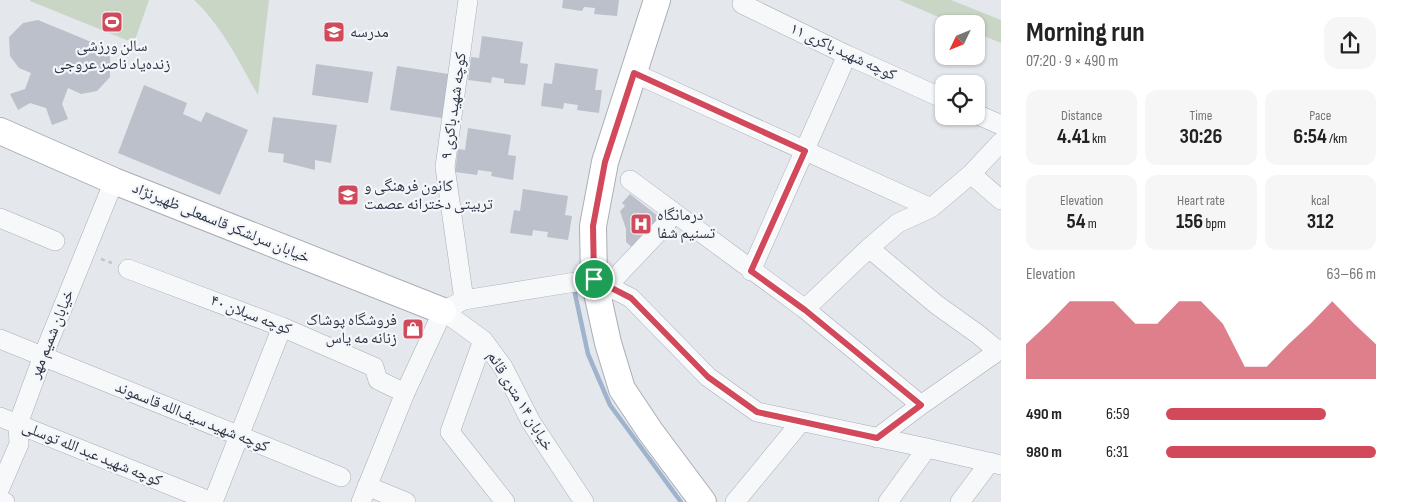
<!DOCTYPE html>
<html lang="en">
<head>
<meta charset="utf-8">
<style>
	body { margin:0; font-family:"Sofia Sans Condensed","Noto Naskh Arabic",sans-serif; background:#f6f6f6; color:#222; height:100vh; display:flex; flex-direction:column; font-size:19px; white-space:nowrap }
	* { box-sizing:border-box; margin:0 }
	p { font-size:16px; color:#767676 }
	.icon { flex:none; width:28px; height:28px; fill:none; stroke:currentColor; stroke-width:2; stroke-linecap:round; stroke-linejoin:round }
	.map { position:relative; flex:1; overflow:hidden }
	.sheet { display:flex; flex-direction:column; background:#fff; width:400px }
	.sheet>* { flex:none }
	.needle { width:32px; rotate:227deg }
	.tools { position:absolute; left:935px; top:15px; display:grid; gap:10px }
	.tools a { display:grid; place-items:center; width:50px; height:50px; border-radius:10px; background:#fff; box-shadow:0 1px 4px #0004; font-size:25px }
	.pin { position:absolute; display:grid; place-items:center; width:42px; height:42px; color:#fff; margin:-21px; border:2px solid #fff; border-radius:50%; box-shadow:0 1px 5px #0007 }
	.round { display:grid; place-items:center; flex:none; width:52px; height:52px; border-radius:15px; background:#f6f6f6 }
	.summary { display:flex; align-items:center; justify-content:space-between; height:85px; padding:0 25px }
	h1 { font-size:28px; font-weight:700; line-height:38px }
	.metrics { display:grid; grid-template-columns:repeat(3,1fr); gap:8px; height:85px; padding:5px 25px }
	.metrics div { display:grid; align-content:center; border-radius:12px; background:#f6f6f6; text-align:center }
	.metrics b { font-size:21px; font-weight:700 }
	.metrics small { font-size:14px; font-weight:400 }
	.metrics p { font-size:14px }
	.chart { height:140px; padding:10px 25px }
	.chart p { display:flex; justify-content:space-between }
	.chart svg { width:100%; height:90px; margin-top:5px; fill:#d1495b; opacity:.7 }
	ul { padding:0 25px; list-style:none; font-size:16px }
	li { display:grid; grid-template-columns:80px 60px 1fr; align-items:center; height:38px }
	li i { height:12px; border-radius:6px; background:#d1495b }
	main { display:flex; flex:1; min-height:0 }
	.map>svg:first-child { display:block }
</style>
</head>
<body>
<main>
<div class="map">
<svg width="1001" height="502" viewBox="0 0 1001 502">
	<rect width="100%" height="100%" fill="#e4e7ec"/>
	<path fill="#c9d6c5" d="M30,0h119l-15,43 -104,-42z
		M194,0h75l-11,95c-19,-33 -36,-69 -64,-95z
		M899,0h52l50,20v23l-25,-10v-9h-21z"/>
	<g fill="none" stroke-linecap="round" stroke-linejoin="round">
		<path stroke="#9fb4cc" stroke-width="4.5" d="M572,290l2,-1 14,65 22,51 71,97"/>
	</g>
	<path fill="#bbc0ca" d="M563,0h56l-2,16 -23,-2 1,-6 -11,-1 -2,4 -20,-3z
		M38,20l63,26 9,11v20l-13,14 -16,3 -13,-6 -6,16 6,15 -16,6 -6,-17 -16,-5 -12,7 -8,-16 15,-5 6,-16 -12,-5 -9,-12 -1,-19 14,-14z
		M482,36l41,6 -3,21 8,1 -3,21 -21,-2v-4l-12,-2 -1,6 -23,-3 3,-23 8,1z
		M555,63l43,6 -3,21h7l-3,23 -22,-3 1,-5 -14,-2 -1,6 -22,-3 3,-23 8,1z
		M316,64l57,8 -5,31 -56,-8z
		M397,66l58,9 -7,44 -58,-9z
		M144,85l43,18 -4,11 18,8 5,-10 42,18 -28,65 -102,-42z
		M273,117l64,8 -6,38 -16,-3v10l-32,-8 1,-8 -16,-2z
		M468,128l43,7 -3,20 8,1 -3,24 -22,-4 1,-4 -14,-2 -1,5 -22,-3 3,-23 7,1z
		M523,189l45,7 -3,19 7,1 -4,24 -21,-3 1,-5 -15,-2 -1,6 -22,-3 4,-23 6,1z
		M630,194l33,26 -29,29 -8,-7v-13l-6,-18 5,-5 -3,-3z"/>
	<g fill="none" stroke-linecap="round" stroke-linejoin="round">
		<g stroke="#a9aeb7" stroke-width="20">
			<path id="street" d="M742,4l105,51 97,44
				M634,73l297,135
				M976,114l25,11
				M971,174l30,26
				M630,180l175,129 116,96
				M0,218l55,23
				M869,248l68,57 42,30 19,16
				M128,269l154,58 92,40 4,13 27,13
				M751,271l96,-216
				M604,284l11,-6 52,-55
				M464,300l-19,-133 23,-167
				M805,309l64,-61 29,-25 33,-15 40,-34 30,-32
				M443,311l40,29 20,27 28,55 53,80
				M0,339l341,138
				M483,340l-33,92 55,70
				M0,417l212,85
				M877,438l44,-33 80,-56
				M367,486l39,16
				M0,488l19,-44 -1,-20 25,-68 71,-175
				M0,500l5,2
				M213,502l69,-175
				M361,502l44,-109 38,-82 21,-11 130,-21 37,19 77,79 49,35 170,36 74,17
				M735,502l66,-80
				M888,502l39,-54
				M960,502l30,-40"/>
		</g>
		<g stroke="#a9aeb7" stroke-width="28">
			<path id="secondary" d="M657,0l-52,162 -12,64 1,53 14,64 14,46 28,42 53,71
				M0,131l114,50 329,130"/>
		</g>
		<path stroke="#c2c5cb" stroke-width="2.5" stroke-dasharray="4 4" stroke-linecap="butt" d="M101,259l11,4"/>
		<use href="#street" stroke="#f7f8fa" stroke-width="19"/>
		<use href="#secondary" stroke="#fff" stroke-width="26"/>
	</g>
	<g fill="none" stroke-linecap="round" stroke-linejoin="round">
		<g stroke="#fff" stroke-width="10">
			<path id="route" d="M634,73l171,78 -54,120 54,39 116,95 -44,33 -120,-26 -49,-35 -77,-79 -37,-19 -1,-53 12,-64z"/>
		</g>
		<use href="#route" stroke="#d1495b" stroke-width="6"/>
	</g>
	<defs>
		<g id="stadium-square" transform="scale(1.125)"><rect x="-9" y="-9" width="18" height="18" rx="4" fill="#d1495b" stroke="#f4f6f9"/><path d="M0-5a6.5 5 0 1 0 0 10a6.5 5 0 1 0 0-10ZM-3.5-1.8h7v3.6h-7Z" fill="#fff"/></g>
		<g id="school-square" transform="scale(1.125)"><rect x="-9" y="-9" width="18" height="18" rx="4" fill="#d1495b" stroke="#f4f6f9"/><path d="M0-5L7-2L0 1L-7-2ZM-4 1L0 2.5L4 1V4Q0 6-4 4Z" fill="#fff"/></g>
		<g id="hospital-square" transform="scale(1.125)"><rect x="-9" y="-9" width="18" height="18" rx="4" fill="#d1495b" stroke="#f4f6f9"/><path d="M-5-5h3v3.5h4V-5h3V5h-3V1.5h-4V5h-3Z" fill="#fff"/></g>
		<g id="shop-square" transform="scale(1.125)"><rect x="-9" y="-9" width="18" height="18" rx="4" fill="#d1495b" stroke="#f4f6f9"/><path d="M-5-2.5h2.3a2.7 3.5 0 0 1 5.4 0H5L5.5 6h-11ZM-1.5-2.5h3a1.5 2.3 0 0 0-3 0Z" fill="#fff"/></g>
	</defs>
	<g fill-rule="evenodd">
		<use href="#stadium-square" x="112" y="22"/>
		<use href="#school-square" x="334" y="32"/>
		<use href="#school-square" x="348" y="195"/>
		<use href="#hospital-square" x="641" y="224"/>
		<use href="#shop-square" x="413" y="329"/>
	</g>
	<g text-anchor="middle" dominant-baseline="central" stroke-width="4.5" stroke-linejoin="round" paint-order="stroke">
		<g font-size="16" fill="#2b3445" stroke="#f4f6f9" text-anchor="start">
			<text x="350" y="32">مدرسه</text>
			<text x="112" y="46" text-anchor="middle">سالن ورزشی<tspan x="112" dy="18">زنده‌یاد ناصر عروجی</tspan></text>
			<text x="364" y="186">کانون فرهنگی و<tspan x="364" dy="18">تربیتی دخترانه عصمت</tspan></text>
			<text x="657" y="215">درمانگاه<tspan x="657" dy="18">تسنیم شفا</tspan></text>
			<text x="397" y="320" text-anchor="end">فروشگاه پوشاک<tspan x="397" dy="18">زنانه مه یاس</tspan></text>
		</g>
		<g font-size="16" fill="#2b3445" stroke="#f4f6f9">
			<text transform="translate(843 52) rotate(25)">کوچه شهید باکری ۱۱</text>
			<text transform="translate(454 106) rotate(-82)">کوچه شهید باکری ۹</text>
			<text transform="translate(221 223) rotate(22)">خیابان سرلشکر قاسمعلی ظهیرنژاد</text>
			<text transform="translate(251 315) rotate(21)">کوچه سبلان ۴۰</text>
			<text transform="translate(52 334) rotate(-68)">خیابان شمیم مهر</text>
			<text transform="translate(520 401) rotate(59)">خیابان ۱۴ متری قائم</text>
			<text transform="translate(192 417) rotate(22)">کوچه شهید سیف‌الله قاسموند</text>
			<text transform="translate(92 454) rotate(22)">کوچه شهید عبد الله توسلی</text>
		</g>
	</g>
</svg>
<div class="tools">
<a><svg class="needle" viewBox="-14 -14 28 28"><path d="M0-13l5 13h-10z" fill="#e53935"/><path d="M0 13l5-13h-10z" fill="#767676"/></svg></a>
<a><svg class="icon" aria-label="locate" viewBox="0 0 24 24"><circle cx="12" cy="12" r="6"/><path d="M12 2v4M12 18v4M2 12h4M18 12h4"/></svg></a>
</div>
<div class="pin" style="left:594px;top:279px;background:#1e9e55"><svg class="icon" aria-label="arrive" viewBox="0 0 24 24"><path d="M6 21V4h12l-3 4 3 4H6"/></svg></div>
</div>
<section class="sheet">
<div class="summary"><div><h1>Morning run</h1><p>07:20 · 9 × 490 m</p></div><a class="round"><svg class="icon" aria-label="share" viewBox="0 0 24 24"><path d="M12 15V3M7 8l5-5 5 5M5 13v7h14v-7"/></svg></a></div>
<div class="metrics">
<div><p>Distance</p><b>4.41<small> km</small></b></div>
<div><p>Time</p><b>30:26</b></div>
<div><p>Pace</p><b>6:54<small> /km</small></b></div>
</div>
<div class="metrics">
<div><p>Elevation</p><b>54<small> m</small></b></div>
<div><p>Heart rate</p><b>156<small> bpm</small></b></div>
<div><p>kcal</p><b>312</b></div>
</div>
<div class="chart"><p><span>Elevation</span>63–66 m</p>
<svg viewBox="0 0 160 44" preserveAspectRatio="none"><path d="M0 44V27L10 17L20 6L30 6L40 6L50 17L60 17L70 6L80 6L90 17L100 38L110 38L120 27L130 17L140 6L150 17L160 27V44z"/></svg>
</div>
<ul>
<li><b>490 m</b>6:59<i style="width:76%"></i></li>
<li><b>980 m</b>6:31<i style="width:100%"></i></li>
</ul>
</section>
</main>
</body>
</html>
